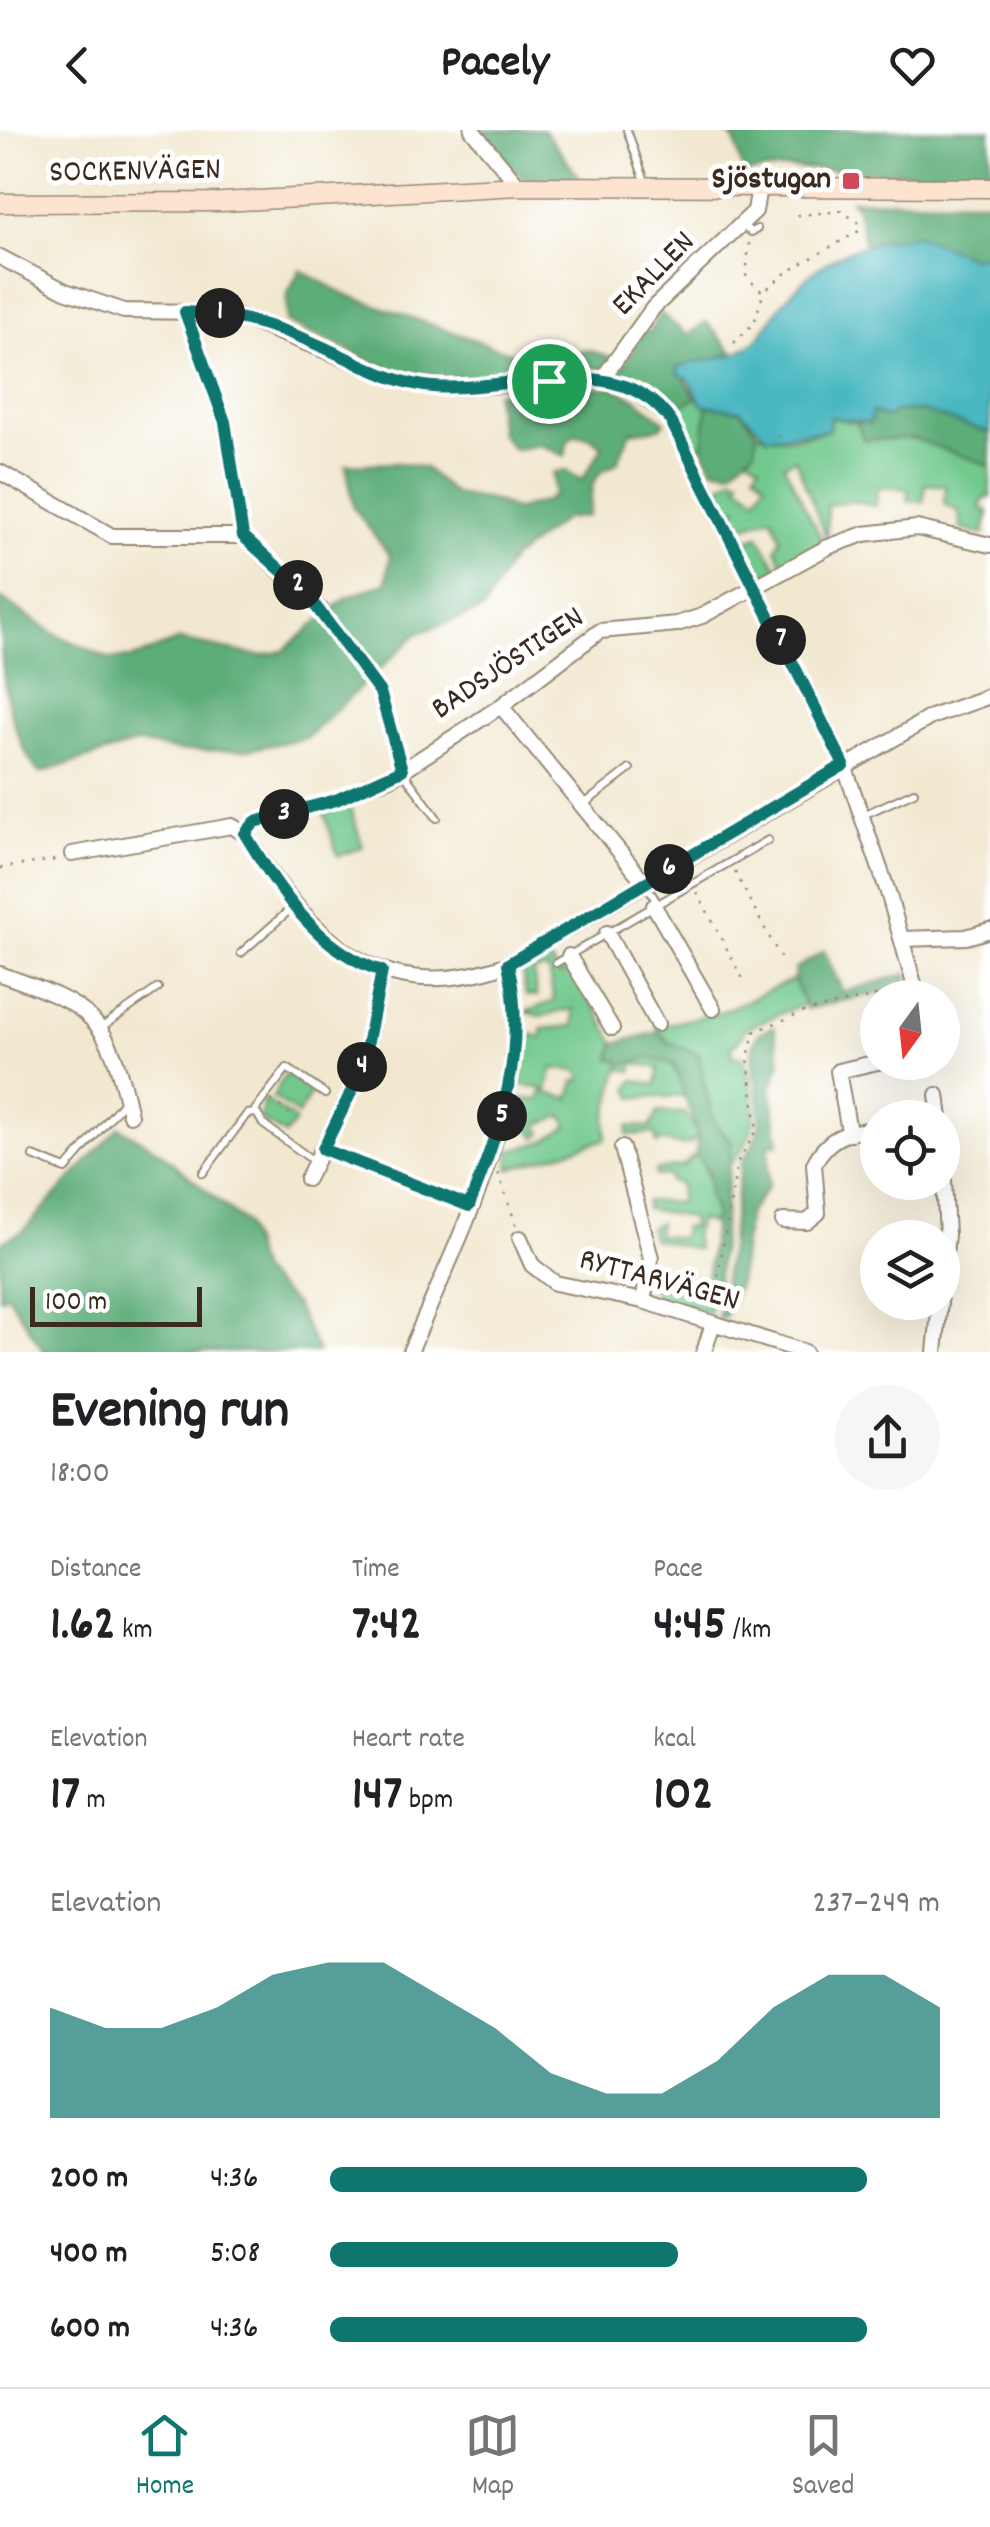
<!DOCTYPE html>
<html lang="en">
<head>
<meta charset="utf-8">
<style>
	body { margin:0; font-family:Dekko,sans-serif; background:#f6f6f6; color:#202124; height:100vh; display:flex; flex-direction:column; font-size:38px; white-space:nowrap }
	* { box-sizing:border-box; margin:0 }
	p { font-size:32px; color:#757577 }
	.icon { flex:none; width:55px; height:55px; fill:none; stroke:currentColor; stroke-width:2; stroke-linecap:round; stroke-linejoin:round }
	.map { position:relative; height:1222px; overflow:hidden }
	.drawer { display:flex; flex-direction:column; background:#fff; flex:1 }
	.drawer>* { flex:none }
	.needle { width:65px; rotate:195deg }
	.buttons { position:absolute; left:860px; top:850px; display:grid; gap:20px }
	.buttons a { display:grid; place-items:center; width:100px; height:100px; border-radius:50%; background:#fff; box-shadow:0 10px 40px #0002; font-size:50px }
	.scale { position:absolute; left:30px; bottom:25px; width:172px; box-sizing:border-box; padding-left:10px; border:5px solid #3b2a1e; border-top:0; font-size:28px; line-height:35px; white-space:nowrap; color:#3b2a1e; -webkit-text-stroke:8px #fff; paint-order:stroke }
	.pin { position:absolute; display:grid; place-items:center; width:85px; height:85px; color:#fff; margin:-42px; border:5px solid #fff; border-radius:50%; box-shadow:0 2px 10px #0007 }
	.km { position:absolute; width:50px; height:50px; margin:-25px; border-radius:50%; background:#222; color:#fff; font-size:28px; line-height:50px; text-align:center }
	.round { display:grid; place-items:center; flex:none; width:105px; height:105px; border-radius:52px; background:#f6f6f6 }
	.headline { display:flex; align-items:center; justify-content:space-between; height:170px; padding:0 50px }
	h1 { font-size:55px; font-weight:800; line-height:75px }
	.stats { display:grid; grid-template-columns:repeat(3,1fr); gap:15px; height:170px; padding:10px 50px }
	.stats div { display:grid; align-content:center }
	.stats b { font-size:50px; font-weight:800 }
	.stats small { font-size:28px; font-weight:400 }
	.stats p { font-size:28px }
	.chart { height:280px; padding:20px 50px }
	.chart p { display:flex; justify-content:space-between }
	.chart svg { width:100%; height:180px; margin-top:10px; fill:#0f766e; opacity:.7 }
	ul { padding:0 50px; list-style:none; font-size:32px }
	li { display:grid; grid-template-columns:160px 120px 1fr; align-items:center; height:75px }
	li i { height:25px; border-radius:12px; background:#0f766e }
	header { display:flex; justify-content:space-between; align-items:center; height:130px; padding:0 50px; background:#fff; font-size:45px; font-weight:800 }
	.tab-bar { display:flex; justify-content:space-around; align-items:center; height:140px; border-top:2px solid #e0e0e0; background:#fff; font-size:28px; color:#757577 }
	.tab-bar a { display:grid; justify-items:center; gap:5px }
	.tab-bar .active { color:#0f766e }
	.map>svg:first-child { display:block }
</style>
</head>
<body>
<header><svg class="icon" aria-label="back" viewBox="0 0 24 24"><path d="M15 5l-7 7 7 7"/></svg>Pacely<svg class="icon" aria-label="heart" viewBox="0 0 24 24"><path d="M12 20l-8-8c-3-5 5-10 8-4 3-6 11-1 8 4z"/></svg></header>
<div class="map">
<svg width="990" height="1222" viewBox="0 0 990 1222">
	<rect width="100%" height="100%" fill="#fff"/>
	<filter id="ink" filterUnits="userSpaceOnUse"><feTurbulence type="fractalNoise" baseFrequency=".01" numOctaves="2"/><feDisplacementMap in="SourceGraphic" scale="20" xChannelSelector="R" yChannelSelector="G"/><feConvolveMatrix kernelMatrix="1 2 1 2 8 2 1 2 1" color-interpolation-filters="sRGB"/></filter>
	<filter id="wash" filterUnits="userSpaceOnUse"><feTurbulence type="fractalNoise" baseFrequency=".0048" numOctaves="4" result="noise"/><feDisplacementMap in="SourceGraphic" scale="40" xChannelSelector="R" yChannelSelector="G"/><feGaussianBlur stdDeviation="2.25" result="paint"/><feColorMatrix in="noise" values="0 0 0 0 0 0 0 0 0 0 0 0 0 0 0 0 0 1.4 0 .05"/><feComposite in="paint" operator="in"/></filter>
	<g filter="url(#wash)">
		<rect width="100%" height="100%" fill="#f2e8d0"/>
		<path fill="#72c98e" stroke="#567a56" stroke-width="2.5" d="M696,268l11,8 -4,42 -11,-4 -20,-34z
			M830,287l27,6 7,17 49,-2 69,22 8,6v32l-5,-1 -5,11 9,4 -6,23 -22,-6 -2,-17 -15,-8 2,-18 -20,-2 -3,18 -15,-1v-12l-30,-2 -2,19 -26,-5 -23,4v34l-32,-81 -11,7 37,73 -1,7 -37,21 -7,-18 5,-10 -9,-21 -30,10 4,13 13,-4 19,33 -20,6 -28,-60 7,-7h-10l-10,-20 17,-11 7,2 -3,5 19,14 8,-16 -10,-10 5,-8 -11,-7 8,-25c21,11 49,4 71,-2z
			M349,675l14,42 -25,9 -14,-43z
			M546,824l14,21 12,-8 43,76 -3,16c43,4 59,-17 73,37l-52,2 -4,-9 5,-9 22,5 3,-17 -25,-5 -2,8 -13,-2 -13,51v19l-97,30 1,-18 35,-10 23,-15 -4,-10 -26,8 4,10 -6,4 -7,-11 -20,5 8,-34 22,2 3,-8 28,6 5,-17 7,-1 -3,-9 -26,-3 -6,22 -27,-6 8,-51 14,5v-9l32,-3 -1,-17 -32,7 -15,-4 28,-11 -6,-32 -15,2 4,25 -11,-1 -4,-26z
			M794,849l10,25 -60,25 -2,8 -11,10 3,11 10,-2c11,45 21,74 -15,109l3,-23 -19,-20 -15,-68 -30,-12 -12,-15 65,-15z
			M291,944l22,16 -15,25 -25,-18 12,-22z
			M264,969l32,22 -11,14 -25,-16z
			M658,982l27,1 13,23c-10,15 -22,8 -37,5l-4,3 -2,-11 -27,2v-9l23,1z
			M696,1024c13,14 19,52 19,71l-16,-6 -5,16 3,14 -45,-10 -3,-11 10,-5 -2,12 24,3 3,-11 8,1 -1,-10 -45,-9v-8l34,2v-19l-10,-3 -2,-6 -12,1 -1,-6 28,-4z
			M655,1145l5,2 -1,5 27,7 4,-12 27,5 -8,31 -52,-17 -5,-6z"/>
		<path fill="#5dad79" stroke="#4c6c4c" stroke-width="2.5" d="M479,0h65l34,46 -56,2z
			M724,0h266v46l-199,-8 -48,5 -8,-33z
			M851,70l139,1v54l-18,2 -88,-18 -19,7 -8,-38z
			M300,140l47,25 182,64 59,-9 23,7 -7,12 -18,7 -178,2 -122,-56 1,-27z
			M660,183l28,22 18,-13 27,30 -29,12 -26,3 18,31 -24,12 -49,-29 -3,-8 22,-40 8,-2z
			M611,257l24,11 30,24 -5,6 -30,4 -13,31 -17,10 -7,10 -5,33 -24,3 -53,41 -28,50 -65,23 -112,105 -60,12 -67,1 -41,-8 -99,30c-37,-50 -39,-115 -39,-175l55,36 54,25 24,-1 47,-18 81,16 22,-5 64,-54 39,-14 4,-27 -36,-48 -8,-43 53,-2 26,5 29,26 40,7 22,9 30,-9 8,-7 -1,-21 12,-3 17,10 21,-34 -13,-9 -16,-2 -7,7 -2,14 -25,-11 -26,5 -14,-17 -5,-40z
			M707,276l33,4 17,22 -2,17 -24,22 -19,-3 -9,-20z
			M922,281l68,22v33l-77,-28 -49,2 -7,-17 15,-11z
			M824,821l19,41 64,-18 3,12 -104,23 -12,-30 1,-10z
			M774,897l7,35 -10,26 8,56h-10l-1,43 -20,27 -10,71 -14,33 -6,1 24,-158c43,-50 -8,-97 18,-129z
			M659,902l9,10 30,12 15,67 19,21 -15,140 -10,-1 8,-70 -7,-16 1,-22 -13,-19 2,-18 -24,-72 -27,-6 -27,8 1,-5 -10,-2 4,-16z
			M119,997l40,24 86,72 15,49 35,33 23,47h-274l-37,-58 -7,4v-55l23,-12z"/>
		<path fill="#49b8c1" stroke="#427170" stroke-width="2.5" d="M916,105l56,22 18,-2v178l-68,-22h-27l-7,7 -16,-6 -2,11 -40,-6 -1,13 -62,7 -27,-27 -38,-5 -13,-26 -11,-5v-7c24,-9 50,-6 72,-22 15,-10 21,-29 33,-42 39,-48 74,-60 133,-68z"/>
	</g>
	<g filter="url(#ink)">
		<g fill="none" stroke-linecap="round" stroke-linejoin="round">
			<g stroke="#968977" stroke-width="10">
				<path id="lane" d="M627,0l19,54
					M743,96l8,6 6,-3
					M402,641l35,47
					M583,675l47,-36
					M861,686l53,-24
					M645,753l13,21
					M241,823l53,-47
					M556,833l212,-123
					M102,897l56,-39
					M33,1026l33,13 60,-70
					M315,1032l-52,-38 -8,-14 32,-42 38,26
					M203,1043l44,-59 8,-1"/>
			</g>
			<g stroke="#968977" stroke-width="18">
				<path id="street" d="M472,0l47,56
					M0,127l65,34 59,20 82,1 36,6 165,65 50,5 145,-9 51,-71 102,-97 4,-24
					M185,182l40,110 18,114 78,74
					M0,342l112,64h131
					M698,344l146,291 44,127 30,106
					M501,576l144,177
					M367,655l24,-7 110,-72 99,-75 77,-7 25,-8 126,-69 36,-13 53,-6 73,17
					M72,724l160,-28 13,8c65,103 132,177 263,130l423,-247 59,-21
					M654,776l59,103
					M607,803l50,91
					M902,809l64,-2 24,-7
					M569,826l43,72
					M0,844c94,33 108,41 130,141
					M937,965l3,23
					M849,1001l-11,-60 40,-9
					M942,1015l5,90 -5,45
					M622,1018l29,110 -8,43
					M307,1049l55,-109 20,-99
					M783,1091l24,1 11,-9 -4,-49c14,-28 34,-33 64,-35
					M520,1108l12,27 23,18 88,18 162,51
					M410,1222c48,-115 128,-262 98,-388
					M704,1222l9,-29
					M935,1222l5,-50"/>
			</g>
			<g stroke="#968977" stroke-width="21">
				<path id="secondary" d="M0,73l222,-1 297,-16 471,2"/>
			</g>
			<path stroke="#968977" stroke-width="2.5" stroke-dasharray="2.5 8" stroke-linecap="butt" d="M749,113l-3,34 17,15 24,-20 72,-41 -1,-9 -17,-11 -51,5
				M734,213l20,-20 9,-29
				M614,254l53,31 26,49
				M779,308l1,-9
				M328,489l52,73 18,65
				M252,695l106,-34
				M0,738l62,-9
				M735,742l47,89
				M697,762l47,89
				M931,932l4,19
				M271,970l19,14
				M335,1024l123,48
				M498,1043l19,54
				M713,1177l24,-143 20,-34 -9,-73 6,-25 49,-20 101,-22"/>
			<use href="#lane" stroke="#fff" stroke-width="6"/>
			<use href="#street" stroke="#fff" stroke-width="14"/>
			<use href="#secondary" stroke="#fde4d1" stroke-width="18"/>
		</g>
	</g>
	<g fill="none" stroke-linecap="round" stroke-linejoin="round" filter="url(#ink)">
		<g stroke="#fff" stroke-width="20">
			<path id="route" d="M185,182c48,1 96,15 140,36 36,16 68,35 108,39 74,6 188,-41 239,36l172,342 -336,199c20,87 -7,161 -39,242l-146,-57 39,-79 20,-99c-65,-20 -104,-83 -137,-137l10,-12 81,-22 66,-30 -22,-78 -75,-100 -62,-56 -18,-114z"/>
		</g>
		<use href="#route" stroke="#0f766e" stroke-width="12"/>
	</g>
	<rect fill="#d1495b" stroke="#fff" stroke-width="4" x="841" y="41" width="20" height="20" rx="5"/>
	<g text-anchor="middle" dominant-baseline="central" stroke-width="10" stroke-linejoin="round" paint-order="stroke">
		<g font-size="32" fill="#3b2a1e" stroke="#fff">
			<text transform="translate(135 43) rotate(-1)">SOCKENVÄGEN</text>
			<text transform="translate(655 145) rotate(-46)">EKALLEN</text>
			<text transform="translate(509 535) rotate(-34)">BADSJÖSTIGEN</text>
			<text transform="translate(659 1152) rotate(15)">RYTTARVÄGEN</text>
		</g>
		<g font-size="32" font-weight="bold" fill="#3b2a1e" stroke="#fff" text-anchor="end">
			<text x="831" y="51">Sjöstugan</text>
		</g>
	</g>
</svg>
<div class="buttons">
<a><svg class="needle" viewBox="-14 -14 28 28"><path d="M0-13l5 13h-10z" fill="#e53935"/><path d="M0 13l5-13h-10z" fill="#757577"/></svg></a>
<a><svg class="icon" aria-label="locate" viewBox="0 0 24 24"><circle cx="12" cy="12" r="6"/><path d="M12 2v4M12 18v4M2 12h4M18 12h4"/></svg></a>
<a><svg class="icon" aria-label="layers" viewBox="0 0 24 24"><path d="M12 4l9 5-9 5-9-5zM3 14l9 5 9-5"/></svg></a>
</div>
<div class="scale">100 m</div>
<div class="pin" style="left:549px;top:251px;background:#1e9e55"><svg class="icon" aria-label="arrive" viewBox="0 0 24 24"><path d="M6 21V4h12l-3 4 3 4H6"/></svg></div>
<b class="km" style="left:220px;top:183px">1</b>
<b class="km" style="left:298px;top:455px">2</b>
<b class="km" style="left:284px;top:684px">3</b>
<b class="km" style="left:362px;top:937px">4</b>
<b class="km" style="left:502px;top:986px">5</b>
<b class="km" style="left:669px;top:739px">6</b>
<b class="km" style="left:781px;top:510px">7</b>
</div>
<section class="drawer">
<div class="headline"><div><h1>Evening run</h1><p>18:00</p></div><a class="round"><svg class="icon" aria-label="share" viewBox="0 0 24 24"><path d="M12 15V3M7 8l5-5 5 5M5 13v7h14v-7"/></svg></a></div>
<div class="stats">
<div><p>Distance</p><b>1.62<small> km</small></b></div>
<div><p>Time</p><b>7:42</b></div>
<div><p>Pace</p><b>4:45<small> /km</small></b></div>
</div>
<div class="stats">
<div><p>Elevation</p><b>17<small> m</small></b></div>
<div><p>Heart rate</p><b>147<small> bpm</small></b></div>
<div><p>kcal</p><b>102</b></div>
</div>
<div class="chart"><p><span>Elevation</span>237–249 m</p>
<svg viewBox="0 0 160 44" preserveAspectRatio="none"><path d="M0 44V17L10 22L20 22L30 17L40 9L50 6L60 6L70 14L80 22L90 33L100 38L110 38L120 30L130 17L140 9L150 9L160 17V44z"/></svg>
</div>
<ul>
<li><b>200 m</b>4:36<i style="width:88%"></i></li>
<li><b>400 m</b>5:08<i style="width:57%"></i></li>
<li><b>600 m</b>4:36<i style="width:88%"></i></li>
</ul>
</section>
<nav class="tab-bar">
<a class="active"><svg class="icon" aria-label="home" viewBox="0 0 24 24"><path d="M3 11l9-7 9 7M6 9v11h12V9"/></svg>Home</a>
<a><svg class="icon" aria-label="map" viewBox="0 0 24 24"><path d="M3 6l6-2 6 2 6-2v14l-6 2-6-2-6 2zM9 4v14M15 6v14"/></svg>Map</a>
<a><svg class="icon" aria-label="saved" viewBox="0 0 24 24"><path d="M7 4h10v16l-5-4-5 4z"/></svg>Saved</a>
</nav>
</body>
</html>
